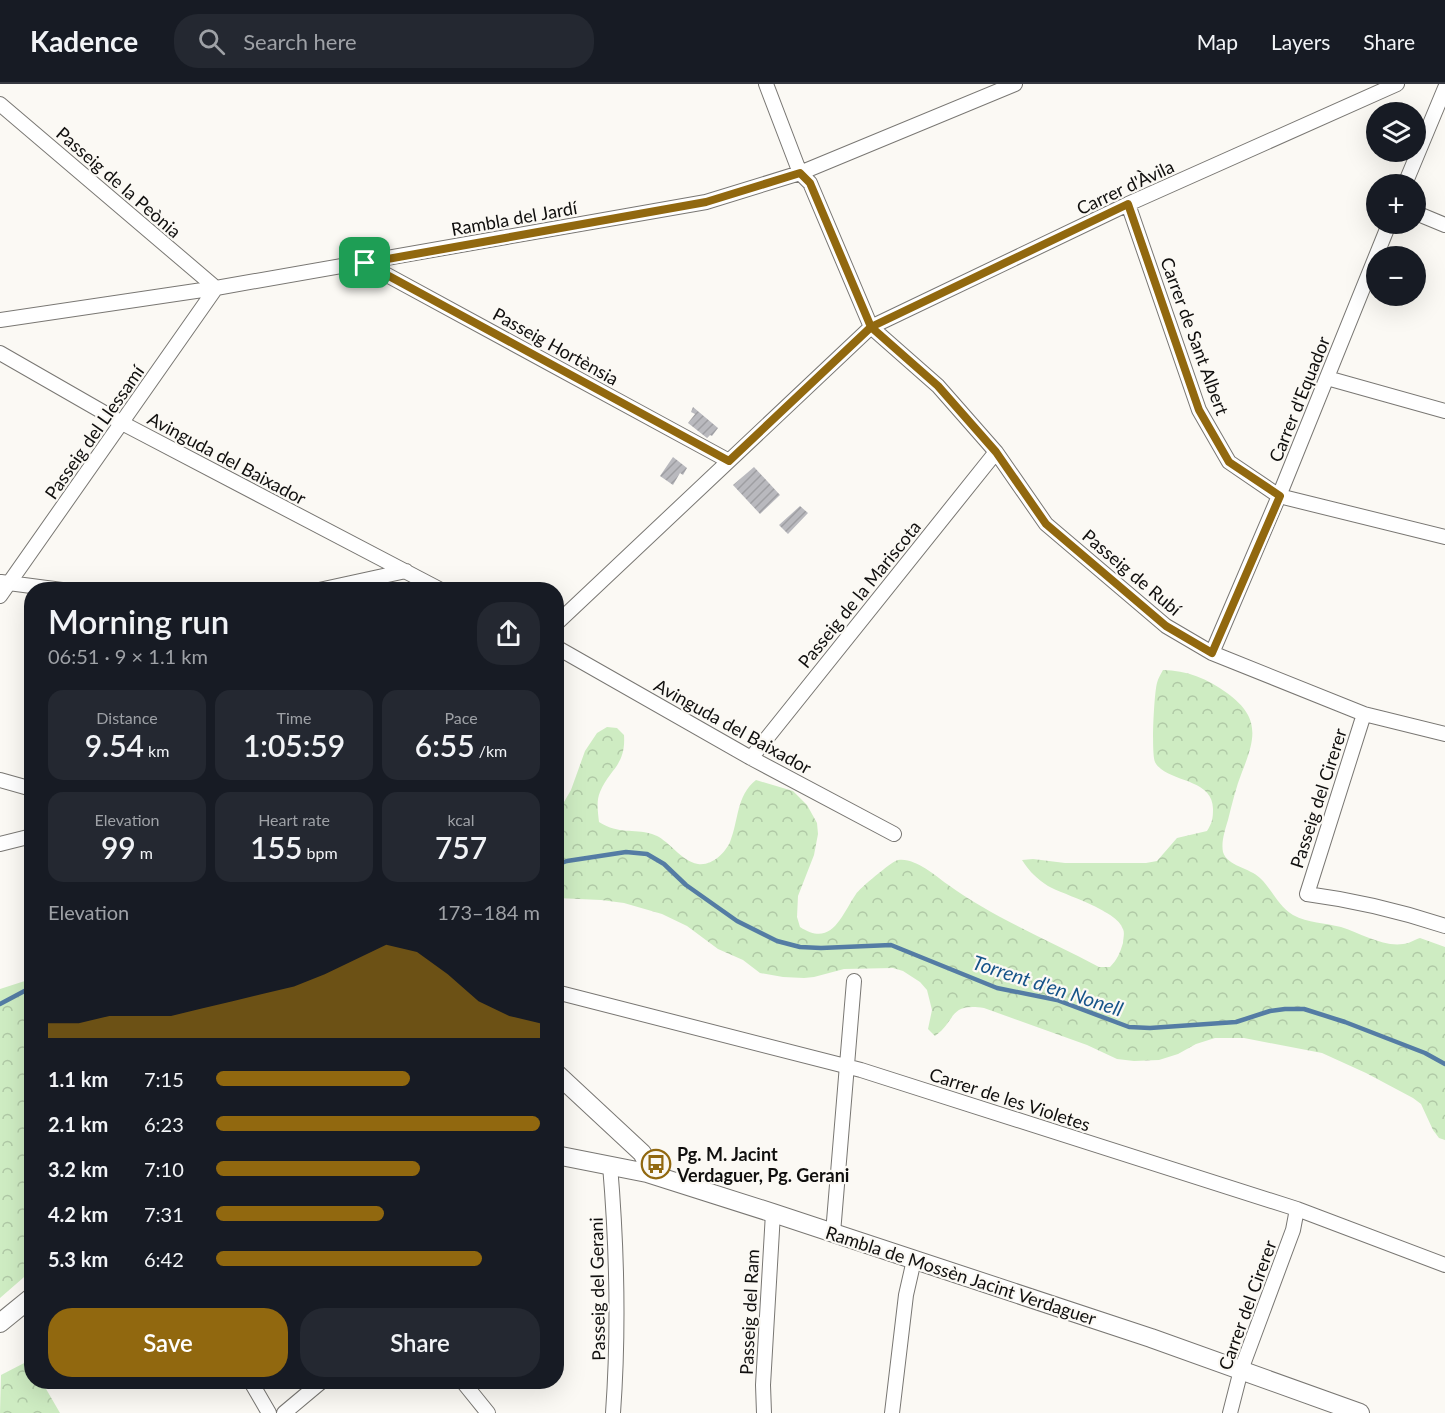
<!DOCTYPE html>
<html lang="en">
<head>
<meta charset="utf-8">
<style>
	body { margin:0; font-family:Lato,sans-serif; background:#242831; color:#f1f3f6; height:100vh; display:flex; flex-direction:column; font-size:22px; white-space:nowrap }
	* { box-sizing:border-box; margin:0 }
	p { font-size:20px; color:#9ea1a6 }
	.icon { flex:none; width:33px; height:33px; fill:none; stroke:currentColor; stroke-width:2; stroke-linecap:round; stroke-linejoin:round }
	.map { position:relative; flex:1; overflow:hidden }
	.side { position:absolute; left:24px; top:498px; width:540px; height:807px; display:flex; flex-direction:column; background:#171b24; border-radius:24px; box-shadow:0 6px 24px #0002 }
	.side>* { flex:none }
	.controls { position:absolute; left:1366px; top:18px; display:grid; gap:12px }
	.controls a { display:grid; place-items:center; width:60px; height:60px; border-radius:50%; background:#171b24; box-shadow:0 6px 24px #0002; font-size:30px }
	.pin { position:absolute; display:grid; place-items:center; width:51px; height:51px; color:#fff; margin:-26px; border-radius:12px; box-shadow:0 3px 9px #0006 }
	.round { display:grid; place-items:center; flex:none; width:63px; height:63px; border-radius:24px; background:#242831 }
	.overview { display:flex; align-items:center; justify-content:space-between; height:102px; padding:0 24px }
	h1 { font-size:33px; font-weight:600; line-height:45px }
	.figures { display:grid; grid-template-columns:repeat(3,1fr); gap:9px; height:102px; padding:6px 24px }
	.figures div { display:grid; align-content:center; border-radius:15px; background:#242831; text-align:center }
	.figures b { font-size:30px; font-weight:600 }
	.figures small { font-size:16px; font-weight:400 }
	.figures p { font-size:16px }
	.chart { height:168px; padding:12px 24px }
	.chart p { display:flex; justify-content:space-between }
	.chart svg { width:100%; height:108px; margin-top:6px; fill:#91680f; opacity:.7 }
	.primary-button { display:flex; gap:12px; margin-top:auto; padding:12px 24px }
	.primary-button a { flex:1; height:69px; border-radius:24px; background:#91680f; color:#fff; font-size:24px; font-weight:600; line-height:69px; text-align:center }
	.primary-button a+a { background:#242831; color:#f1f3f6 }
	ul { padding:0 24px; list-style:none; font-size:20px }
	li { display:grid; grid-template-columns:96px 72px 1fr; align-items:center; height:45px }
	li i { height:15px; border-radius:8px; background:#91680f }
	header { display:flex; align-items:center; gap:36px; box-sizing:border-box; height:84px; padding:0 30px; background:#171b24; border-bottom:2px solid #363941 }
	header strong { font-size:28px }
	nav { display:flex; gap:33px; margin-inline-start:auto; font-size:21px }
	.search { width:420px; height:54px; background:#242831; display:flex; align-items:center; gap:15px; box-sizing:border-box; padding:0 21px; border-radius:24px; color:#9ea1a6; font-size:22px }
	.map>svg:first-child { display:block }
</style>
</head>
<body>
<header>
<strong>Kadence</strong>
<div class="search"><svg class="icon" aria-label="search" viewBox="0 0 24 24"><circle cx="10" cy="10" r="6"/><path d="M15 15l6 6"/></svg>Search here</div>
<nav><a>Map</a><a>Layers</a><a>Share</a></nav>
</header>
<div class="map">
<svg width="1445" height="1329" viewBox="0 0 1445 1329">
	<defs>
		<pattern id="forest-crowns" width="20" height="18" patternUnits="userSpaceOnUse" patternTransform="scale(1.5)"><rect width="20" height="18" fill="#ceecc2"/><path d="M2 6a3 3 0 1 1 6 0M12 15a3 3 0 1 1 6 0" fill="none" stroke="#b0c9a6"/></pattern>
		<pattern id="building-hatch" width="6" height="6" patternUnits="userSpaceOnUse" patternTransform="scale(1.5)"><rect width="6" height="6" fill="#b9b9be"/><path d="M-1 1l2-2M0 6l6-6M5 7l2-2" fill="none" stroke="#9e9ea2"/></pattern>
	</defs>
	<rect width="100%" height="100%" fill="#fbf9f4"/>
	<path fill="url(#forest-crowns)" d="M1163,586c23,0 45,9 64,23 33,24 29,44 15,79 -6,15 -10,32 -14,48 -3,10 -7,22 -5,32 4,14 27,16 37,26 12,11 18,28 33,37 15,8 32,8 48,12 19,6 42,20 62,17 5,0 11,-4 17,-6l25,9v193l-6,-2 -6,-8 -12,-26 -8,-6 -47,-25 -44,-20 -78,-15h-29l-19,6 -18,10 -19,6 -25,1 -17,-2 -30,-14 -103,-37c-36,-5 -27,12 -49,28l-7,-7 4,-19 -5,-20 -7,-8 -17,-11 -10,-3 -49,1 -30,8 -10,1 -21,-1 -23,-4 -17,-13 -25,-11 -31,-23 -25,-12 -38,-11 -23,-3 -44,-2v-84l14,-24 14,-39 12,-18 10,-6 10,1 7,7c2,31 -14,33 -24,57 -4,9 -2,20 -1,30 21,13 33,6 53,12 17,5 28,27 46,30 14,2 27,-11 32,-22 9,-22 6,-46 26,-62l37,11 14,14 10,18 1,11 -4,21 -16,41 -1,21 3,10c32,21 41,-11 56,-33 3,-5 36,-33 42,-34 16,-3 37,15 49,24 47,34 101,56 152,83h11c7,-7 10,-14 13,-24 0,-4 2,-10 0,-14 -6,-19 -59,-34 -75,-43 -11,-7 -19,-15 -26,-26l11,-1 32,4h81l11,-2 20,-23 30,-7c5,-8 6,-12 6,-22 0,-28 -36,-27 -52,-40 -2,-2 -5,-4 -6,-7 -4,-9 -1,-68 2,-79 1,-5 4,-9 6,-13z
		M31,895v292l-31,27v-309z
		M30,1276l2,22h10l18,31h-60l1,-38z"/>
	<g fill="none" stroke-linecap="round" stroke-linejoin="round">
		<path stroke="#547ca4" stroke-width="4.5" d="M556,781l11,-4 59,-9 21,2 17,10 22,21 51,36 40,20 23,6 21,1 70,-3 106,43 60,12 72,27 21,1 86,-6 34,-11 15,-2h19l41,13 80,31 20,11
			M0,920l32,-17"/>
	</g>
	<path fill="url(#building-hatch)" d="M693,323l25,21 -6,8 -2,-1 -3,3 -19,-15 7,-9 -4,-2z
		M673,373l14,11 -4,7 -3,-2 -7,12 -13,-9z
		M754,383l26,28 -20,19 -27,-29z
		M800,422l8,7 -20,21 -9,-9z"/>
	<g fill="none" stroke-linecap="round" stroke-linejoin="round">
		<g stroke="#797773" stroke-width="16">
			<path id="street" d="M766,0l34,89 10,10 61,144 67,59 58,66 50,72 120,102 46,27 152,61 81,20
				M0,20l216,184 -216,308
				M1405,100l40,-96
				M1128,120l71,206 30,52 50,34 166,41
				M1416,129l29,12
				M365,179l364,198
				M0,236l216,-32 490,-86 94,-29 215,-89
				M0,269l122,70 319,167
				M1327,294l118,33
				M1,498l61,8
				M319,506l87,-19
				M556,540l315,-297 257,-123 269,-120
				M556,563l195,111 143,76
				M1212,569l67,-157 110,-272
				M1364,630l-57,180c46,6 93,17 138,32
				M751,674l245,-306
				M0,696l32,9
				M0,760l32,-8
				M556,908l305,78 436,139 148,56
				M610,1081c7,83 9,165 3,248
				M833,1149l21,-252
				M251,1298l18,31
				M463,1298l25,31
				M284,1329l37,-31
				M764,1329l-1,-28 10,-172
				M892,1329l14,-118 8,-35
				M1230,1329l11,-43 52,-140 4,-21"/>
		</g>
		<g stroke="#797773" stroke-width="20">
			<path id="secondary" d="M556,989l86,80 5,9v11
				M556,1071l91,18 126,40 378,125 209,75
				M0,1239l32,-26"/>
		</g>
		<use href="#street" stroke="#fff" stroke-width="14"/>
		<use href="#secondary" stroke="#fff" stroke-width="18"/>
	</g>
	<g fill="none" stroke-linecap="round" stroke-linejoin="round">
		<g stroke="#fff" stroke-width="12">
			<path id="route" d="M365,179l364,198 142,-134 67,59 58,66 50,72 120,102 46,27 68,-157 -51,-34 -30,-52 -71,-206 -257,123 -61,-144 -10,-10 -94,29 -341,61"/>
		</g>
		<use href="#route" stroke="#91680f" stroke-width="8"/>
	</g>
	<defs>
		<g id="bus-ring" transform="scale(1.5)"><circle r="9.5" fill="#fbf9f4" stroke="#91680f" stroke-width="1.5"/><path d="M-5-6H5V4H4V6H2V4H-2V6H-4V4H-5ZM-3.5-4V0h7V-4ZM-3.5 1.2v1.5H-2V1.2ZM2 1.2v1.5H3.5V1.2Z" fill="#91680f"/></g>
	</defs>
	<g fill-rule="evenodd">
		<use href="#bus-ring" x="656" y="1080"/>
	</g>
	<g text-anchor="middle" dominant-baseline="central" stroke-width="4.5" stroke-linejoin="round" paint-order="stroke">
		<g font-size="18" fill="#100f0e" stroke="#fbf9f4">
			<text transform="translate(119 98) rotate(41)">Passeig de la Peònia</text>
			<text transform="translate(1125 103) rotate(-25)">Carrer d'Àvila</text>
			<text transform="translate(514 134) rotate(-10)">Rambla del Jardí</text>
			<text transform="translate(1195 252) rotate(70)">Carrer de Sant Albert</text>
			<text transform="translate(556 262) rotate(29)">Passeig Hortènsia</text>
			<text transform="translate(1299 315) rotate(-68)">Carrer d'Equador</text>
			<text transform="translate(94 348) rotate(-55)">Passeig del Llessamí</text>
			<text transform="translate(227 374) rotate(28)">Avinguda del Baixador</text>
			<text transform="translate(1132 488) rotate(40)">Passeig de Rubí</text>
			<text transform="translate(859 510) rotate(-51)">Passeig de la Mariscota</text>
			<text transform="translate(733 642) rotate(29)">Avinguda del Baixador</text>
			<text transform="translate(1318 714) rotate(-72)">Passeig del Cirerer</text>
			<text transform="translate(1010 1015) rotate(18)">Carrer de les Violetes</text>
			<text transform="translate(961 1191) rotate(18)">Rambla de Mossèn Jacint Verdaguer</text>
			<text transform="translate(597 1205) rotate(-91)">Passeig del Gerani</text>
			<text transform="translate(1247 1221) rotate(-70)">Carrer del Cirerer</text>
			<text transform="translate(749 1228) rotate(-87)">Passeig del Ram</text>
		</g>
		<g font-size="18" font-weight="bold" fill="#100f0e" stroke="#fbf9f4" text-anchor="start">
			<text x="677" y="1070">Pg. M. Jacint<tspan x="677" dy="21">Verdaguer, Pg. Gerani</tspan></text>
		</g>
		<g font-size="20" font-style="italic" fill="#165489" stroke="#fbf9f4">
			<text transform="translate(1048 901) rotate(18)">Torrent d'en Nonell</text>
		</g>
	</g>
</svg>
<div class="controls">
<a><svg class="icon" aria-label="layers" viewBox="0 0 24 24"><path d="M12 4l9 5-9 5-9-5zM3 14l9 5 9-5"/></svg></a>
<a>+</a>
<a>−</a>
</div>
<div class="pin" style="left:365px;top:179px;background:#1e9e55"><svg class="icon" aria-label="arrive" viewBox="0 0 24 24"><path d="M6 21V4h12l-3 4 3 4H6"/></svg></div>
<section class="side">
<div class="overview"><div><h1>Morning run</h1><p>06:51 · 9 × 1.1 km</p></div><a class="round"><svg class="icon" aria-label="share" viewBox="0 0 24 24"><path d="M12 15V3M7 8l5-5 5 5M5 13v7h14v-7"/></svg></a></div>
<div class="figures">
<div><p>Distance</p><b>9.54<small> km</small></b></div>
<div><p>Time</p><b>1:05:59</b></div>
<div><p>Pace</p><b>6:55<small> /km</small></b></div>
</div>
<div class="figures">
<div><p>Elevation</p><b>99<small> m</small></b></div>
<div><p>Heart rate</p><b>155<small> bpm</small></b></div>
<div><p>kcal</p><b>757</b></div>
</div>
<div class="chart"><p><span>Elevation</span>173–184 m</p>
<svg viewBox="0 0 160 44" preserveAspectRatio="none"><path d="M0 44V38L10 38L20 35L30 35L40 35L50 32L60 29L70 26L80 23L90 18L100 12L110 6L120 9L130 18L140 29L150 35L160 38V44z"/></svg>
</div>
<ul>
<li><b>1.1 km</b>7:15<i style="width:60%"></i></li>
<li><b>2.1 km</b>6:23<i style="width:100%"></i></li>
<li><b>3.2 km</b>7:10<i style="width:63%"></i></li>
<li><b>4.2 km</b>7:31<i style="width:52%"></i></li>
<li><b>5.3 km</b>6:42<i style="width:82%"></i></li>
</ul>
<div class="primary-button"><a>Save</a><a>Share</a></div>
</section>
</div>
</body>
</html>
